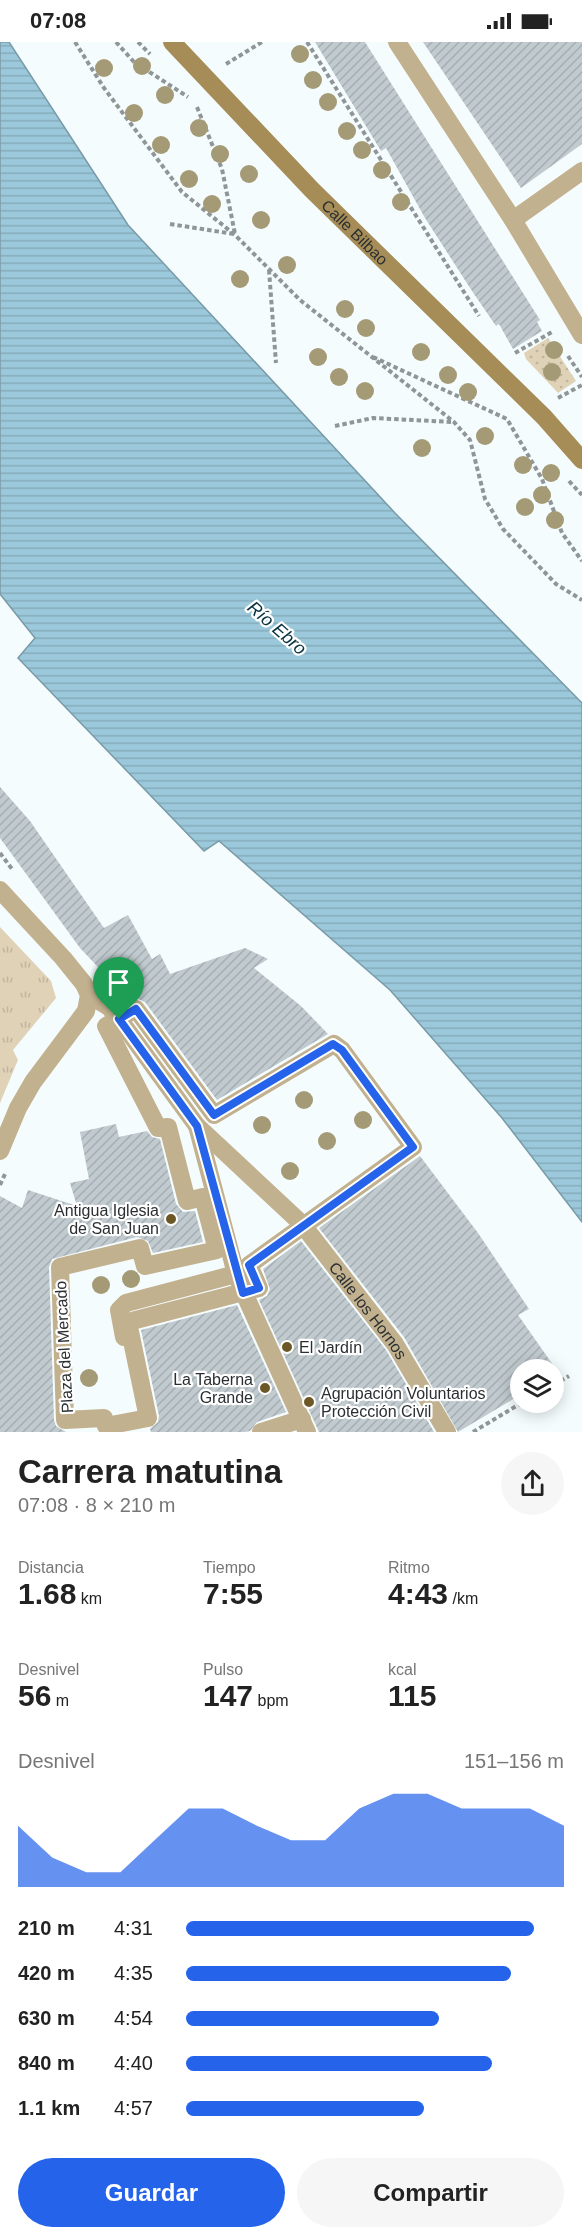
<!DOCTYPE html>
<html lang="es">
<head>
<meta charset="utf-8">
<style>
	body { margin:0; font-family:Arial,sans-serif; background:#f6f6f6; color:#222; height:100vh; display:flex; flex-direction:column; font-size:22px; white-space:nowrap }
	* { box-sizing:border-box; margin:0 }
	p { font-size:20px; color:#767676 }
	.icon { flex:none; width:33px; height:33px; fill:none; stroke:currentColor; stroke-width:2; stroke-linecap:round; stroke-linejoin:round }
	.map { position:relative; height:1390px; overflow:hidden }
	.side { display:flex; flex-direction:column; background:#fff; flex:1 }
	.side>* { flex:none }
	.fabs { position:absolute; left:510px; top:1317px; display:grid; gap:12px }
	.fabs a { display:grid; place-items:center; width:54px; height:54px; border-radius:50%; background:#fff; box-shadow:0 3px 15px #0003; font-size:30px }
	.pin { position:absolute; display:grid; place-items:center; width:51px; height:51px; color:#fff; margin:-62px -26px; border-radius:50% 50% 50% 0; rotate:-45deg; box-shadow:0 0 6px #0007 }
	.pin .icon { rotate:45deg }
	.round { display:grid; place-items:center; flex:none; width:63px; height:63px; border-radius:32px; background:#f6f6f6 }
	.head { display:flex; align-items:center; justify-content:space-between; height:102px; padding:0 18px }
	h1 { font-size:33px; font-weight:800; line-height:45px }
	.metrics { display:grid; grid-template-columns:repeat(3,1fr); gap:9px; height:102px; padding:6px 18px }
	.metrics div { display:grid; align-content:center }
	.metrics b { font-size:30px; font-weight:800 }
	.metrics small { font-size:16px; font-weight:400 }
	.metrics p { font-size:16px }
	.chart { height:168px; padding:12px 18px }
	.chart p { display:flex; justify-content:space-between }
	.chart svg { width:100%; height:108px; margin-top:6px; fill:#2563eb; opacity:.7 }
	.button { display:flex; gap:12px; margin-top:auto; padding:12px 18px }
	.button a { flex:1; height:69px; border-radius:36px; background:#2563eb; color:#fff; font-size:24px; font-weight:800; line-height:69px; text-align:center }
	.button a+a { background:#f6f6f6; color:#222 }
	ul { padding:0 18px; list-style:none; font-size:20px }
	li { display:grid; grid-template-columns:96px 72px 1fr; align-items:center; height:45px }
	li i { height:15px; border-radius:8px; background:#2563eb }
	.status { display:flex; justify-content:space-between; align-items:center; height:42px; padding:0 30px; background:#fff; direction:ltr }
	.status svg { height:16px; fill:currentColor }
	.map>svg:first-child { display:block }
</style>
</head>
<body>
<div class="status"><b>07:08</b><svg viewBox="0 0 49 12"><path d="M0 12V9h3v3zM5 12V6h3v6zM10 12V3h3v9zM15 12V0h3v12zM26 1h20v11H26zM47 4h2v5h-2z"/></svg></div>
<div class="map">
<svg width="582" height="1390" viewBox="0 0 582 1390">
	<defs>
		<pattern id="grass-dots" width="8" height="8" patternUnits="userSpaceOnUse" patternTransform="scale(1.5)"><rect width="8" height="8" fill="#dfd2b7"/><path d="M2 2h.1M6 6h.1" fill="none" stroke="#c0b59e" stroke-width="1.8" stroke-linecap="round"/></pattern>
		<pattern id="park-tufts" width="24" height="20" patternUnits="userSpaceOnUse" patternTransform="scale(1.5)"><rect width="24" height="20" fill="#dfd2b7"/><path d="M3 7l-1-3M5 7V3M7 7l1-3M15 17l-1-3M17 17v-4M19 17l1-3" fill="none" stroke="#c0b59e"/></pattern>
		<pattern id="water-rules" width="6" height="5" patternUnits="userSpaceOnUse" patternTransform="scale(1.5)"><rect width="6" height="5" fill="#9bc8da"/><path d="M0 2.5h6" fill="none" stroke="#86acbc"/></pattern>
		<pattern id="building-hatch" width="6" height="6" patternUnits="userSpaceOnUse" patternTransform="scale(1.5)"><rect width="6" height="6" fill="#c0cacf"/><path d="M-1 1l2-2M0 6l6-6M5 7l2-2" fill="none" stroke="#a5aeb2"/></pattern>
	</defs>
	<rect width="100%" height="100%" fill="#f5fcfe"/>
	<path fill="url(#grass-dots)" d="M548,296l28,43 -18,12 -32,-34 -2,-6z"/>
	<path fill="url(#park-tufts)" d="M0,885l51,54 5,17 -43,52 5,10 -18,43z"/>
	<path fill="url(#water-rules)" stroke="#799aa7" stroke-width="1.5" d="M0,0h9l119,183 267,288 187,190v519l-80,-104 -112,-128 -171,-149 -15,10 -186,-193 17,-20 -35,-44z"/>
	<path fill="url(#building-hatch)" d="M315,0h50l175,278 -3,2 5,9 -29,18 -14,-25 -3,2 -24,-35 -47,-73 -39,-70 -5,3z
		M423,0h159v102l-61,44z
		M0,745l30,34 74,107 24,-13 24,44 8,-5 10,20 75,-26 23,11 -14,9 47,38 27,28 -111,66 -72,-98 -9,-4 -7,2 -49,-52 -80,-110z
		M116,1082l3,13 28,-6 5,6 8,2 16,65 7,8 12,-1 8,31 -50,11 -5,-12 -11,-4 -85,22 -3,8 5,153 2,6 10,6h-66v-236l22,12 6,-18 49,16 -7,-23 19,-4 -9,-47z
		M420,1114l58,77 51,76 -11,6 40,57 -4,3v-5h-34v25l-62,37 -54,-95 -85,-109z
		M301,1199l85,109 48,82h-115l-60,-132 8,-4 3,-7 -7,-20z
		M237,1263l49,107 -29,10 -7,9 -5,1h-94l-1,-3 8,-7 1,-6 -18,-86z"/>
	<g fill="none" stroke-linecap="round" stroke-linejoin="round">
		<path stroke="#909698" stroke-width="4" stroke-dasharray="4.5 3" stroke-linecap="butt" d="M75,0l29,46 78,104 53,43 65,65 154,122 16,18 15,59 18,30 53,55 26,16
			M116,0l18,20 54,35
			M138,0l12,12
			M307,0l172,274
			M226,22l36,-22
			M197,65l25,62 13,65
			M170,182l64,10
			M269,228l7,93
			M515,311l37,-21
			M568,314l14,21
			M373,315l134,62 35,60 20,54 20,28
			M558,356l24,-13
			M335,384l38,-8 80,4
			M569,439l13,14
			M0,811l12,16
			M0,1143l5,-11
			M554,1343l15,-9
			M473,1390l50,-30"/>
		<g stroke="#c2b18e" stroke-width="18">
			<path d="M397,0l116,178 69,115"/>
			<path d="M513,178l69,-49"/>
			<path d="M0,848l63,68 21,26 5,11 -3,16 -53,71 -15,26 -18,43"/>
			<path id="s1" d="M89,953l20,12 10,12 78,107 105,98 93,120 52,88"/>
			<path d="M136,967l78,106 120,-71 8,6 71,97 -164,118 10,23 -131,34 20,96 -42,8 -2,-8 -39,2 -5,-153 80,-19 5,18 72,-16 -14,-53 -16,4 -19,-74 -10,1 -52,-102z"/>
			<path d="M240,1242l67,148"/>
			<path d="M124,1295l-5,-27 7,-7 110,-29 -39,-148"/>
			<path d="M261,1390l41,-13"/>
		</g>
		<path stroke="#a68d57" stroke-width="18" id="s2" d="M172,0l140,148 232,227 38,43"/>
	</g>
	<g fill="#a49a75">
		<circle cx="300" cy="12" r="9"/>
		<circle cx="142" cy="24" r="9"/>
		<circle cx="104" cy="26" r="9"/>
		<circle cx="313" cy="38" r="9"/>
		<circle cx="165" cy="53" r="9"/>
		<circle cx="328" cy="60" r="9"/>
		<circle cx="134" cy="71" r="9"/>
		<circle cx="199" cy="86" r="9"/>
		<circle cx="347" cy="89" r="9"/>
		<circle cx="161" cy="103" r="9"/>
		<circle cx="362" cy="108" r="9"/>
		<circle cx="220" cy="112" r="9"/>
		<circle cx="382" cy="128" r="9"/>
		<circle cx="249" cy="132" r="9"/>
		<circle cx="189" cy="137" r="9"/>
		<circle cx="401" cy="160" r="9"/>
		<circle cx="212" cy="162" r="9"/>
		<circle cx="261" cy="178" r="9"/>
		<circle cx="287" cy="223" r="9"/>
		<circle cx="240" cy="237" r="9"/>
		<circle cx="345" cy="267" r="9"/>
		<circle cx="366" cy="286" r="9"/>
		<circle cx="554" cy="308" r="9"/>
		<circle cx="421" cy="310" r="9"/>
		<circle cx="318" cy="315" r="9"/>
		<circle cx="552" cy="330" r="9"/>
		<circle cx="448" cy="333" r="9"/>
		<circle cx="339" cy="335" r="9"/>
		<circle cx="365" cy="349" r="9"/>
		<circle cx="468" cy="350" r="9"/>
		<circle cx="485" cy="394" r="9"/>
		<circle cx="422" cy="406" r="9"/>
		<circle cx="523" cy="423" r="9"/>
		<circle cx="551" cy="431" r="9"/>
		<circle cx="542" cy="453" r="9"/>
		<circle cx="525" cy="465" r="9"/>
		<circle cx="555" cy="478" r="9"/>
		<circle cx="304" cy="1058" r="9"/>
		<circle cx="363" cy="1078" r="9"/>
		<circle cx="262" cy="1083" r="9"/>
		<circle cx="327" cy="1099" r="9"/>
		<circle cx="290" cy="1129" r="9"/>
		<circle cx="131" cy="1237" r="9"/>
		<circle cx="101" cy="1243" r="9"/>
		<circle cx="89" cy="1336" r="9"/>
	</g>
	<g fill="none" stroke-linecap="round" stroke-linejoin="round">
		<g stroke="#fff" stroke-width="12">
			<path id="route" d="M136,967l78,106 119,-71 9,6 71,97 -164,118 10,23 -16,5 -46,-167 -78,-107z"/>
		</g>
		<use href="#route" stroke="#2563eb" stroke-width="8"/>
	</g>
	<g fill="#6c5726" stroke="#fff" stroke-width="2">
		<circle cx="171" cy="1177" r="6"/>
		<circle cx="287" cy="1305" r="6"/>
		<circle cx="265" cy="1346" r="6"/>
		<circle cx="309" cy="1360" r="6"/>
	</g>
	<g text-anchor="middle" dominant-baseline="central" stroke-width="4.5" stroke-linejoin="round" paint-order="stroke">
		<g font-size="16" fill="#2b2f31" stroke="#fff">
			<text stroke="none"><textPath href="#s2" startOffset="264">Calle Bilbao</textPath></text>
			<text stroke="none"><textPath href="#s1" startOffset="424">Calle los Hornos</textPath></text>
			<text transform="translate(64 1305) rotate(-93)">Plaza del Mercado</text>
		</g>
		<g font-size="16" fill="#2b2f31" stroke="#fff" text-anchor="end">
			<text x="159" y="1168">Antigua Iglesia<tspan x="159" dy="18">de San Juan</tspan></text>
			<text x="299" y="1305" text-anchor="start">El Jardín</text>
			<text x="253" y="1337">La Taberna<tspan x="253" dy="18">Grande</tspan></text>
			<text x="321" y="1351" text-anchor="start">Agrupación Voluntarios<tspan x="321" dy="18">Protección Civil</tspan></text>
		</g>
		<g font-size="18" font-style="italic" fill="#093341" stroke="#fff">
			<text transform="translate(277 586) rotate(41)">Río Ebro</text>
		</g>
	</g>
</svg>
<div class="fabs">
<a><svg class="icon" aria-label="layers" viewBox="0 0 24 24"><path d="M12 4l9 5-9 5-9-5zM3 14l9 5 9-5"/></svg></a>
</div>
<div class="pin" style="left:119px;top:977px;background:#1e9e55"><svg class="icon" aria-label="arrive" viewBox="0 0 24 24"><path d="M6 21V4h12l-3 4 3 4H6"/></svg></div>
</div>
<section class="side">
<div class="head"><div><h1>Carrera matutina</h1><p>07:08 · 8 × 210 m</p></div><a class="round"><svg class="icon" aria-label="share" viewBox="0 0 24 24"><path d="M12 15V3M7 8l5-5 5 5M5 13v7h14v-7"/></svg></a></div>
<div class="metrics">
<div><p>Distancia</p><b>1.68<small> km</small></b></div>
<div><p>Tiempo</p><b>7:55</b></div>
<div><p>Ritmo</p><b>4:43<small> /km</small></b></div>
</div>
<div class="metrics">
<div><p>Desnivel</p><b>56<small> m</small></b></div>
<div><p>Pulso</p><b>147<small> bpm</small></b></div>
<div><p>kcal</p><b>115</b></div>
</div>
<div class="chart"><p><span>Desnivel</span>151–156 m</p>
<svg viewBox="0 0 160 44" preserveAspectRatio="none"><path d="M0 44V19L10 32L20 38L30 38L40 25L50 12L60 12L70 19L80 25L90 25L100 12L110 6L120 6L130 12L140 12L150 12L160 19V44z"/></svg>
</div>
<ul>
<li><b>210 m</b>4:31<i style="width:92%"></i></li>
<li><b>420 m</b>4:35<i style="width:86%"></i></li>
<li><b>630 m</b>4:54<i style="width:67%"></i></li>
<li><b>840 m</b>4:40<i style="width:81%"></i></li>
<li><b>1.1 km</b>4:57<i style="width:63%"></i></li>
</ul>
<div class="button"><a>Guardar</a><a>Compartir</a></div>
</section>
</body>
</html>
